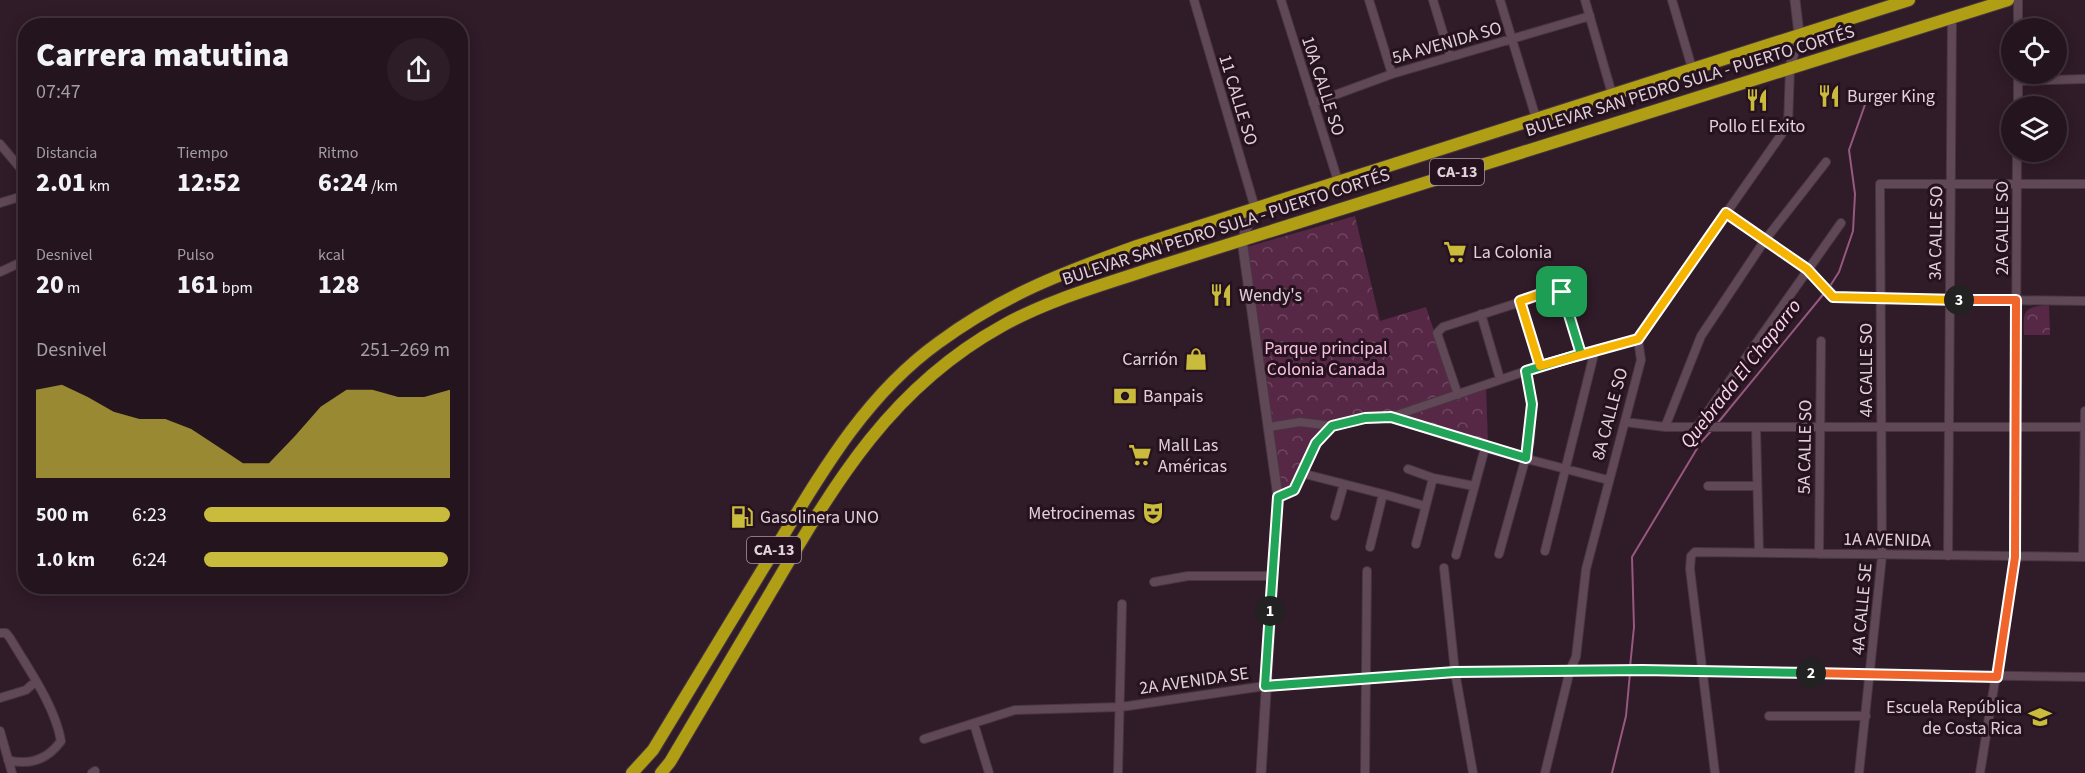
<!DOCTYPE html>
<html lang="es">
<head>
<meta charset="utf-8">
<style>
	body { margin:0; font-family:"Source Sans 3",sans-serif; background:#2c1d27; color:#f1f3f6; height:100vh; display:flex; flex-direction:column; font-size:22px; white-space:nowrap }
	* { box-sizing:border-box; margin:0 }
	p { font-size:20px; color:#a39ea4 }
	.icon { flex:none; width:33px; height:33px; fill:none; stroke:currentColor; stroke-width:2; stroke-linecap:round; stroke-linejoin:round }
	.map { position:relative; flex:1; overflow:hidden }
	.details { position:absolute; left:18px; top:18px; width:450px; height:576px; display:flex; flex-direction:column; background:#24141e; border-radius:24px; box-shadow:0 3px 15px #0003,0 0 0 2px #41333c }
	.details>* { flex:none }
	.tools { position:absolute; left:2001px; top:18px; display:grid; gap:12px }
	.tools a { display:grid; place-items:center; width:66px; height:66px; border-radius:50%; background:#24141e; box-shadow:0 3px 15px #0003,0 0 0 2px #41333c; font-size:30px }
	.pin { position:absolute; display:grid; place-items:center; width:51px; height:51px; color:#fff; margin:-26px; border-radius:12px; box-shadow:0 3px 9px #0006 }
	.km { position:absolute; width:30px; height:30px; margin:-15px; border-radius:50%; background:#222; color:#fff; font-size:16px; line-height:30px; text-align:center }
	.round { display:grid; place-items:center; flex:none; width:63px; height:63px; border-radius:32px; background:#2c1d27 }
	.headline { display:flex; align-items:center; justify-content:space-between; height:102px; padding:0 18px }
	h1 { font-size:33px; font-weight:800; line-height:45px }
	.metrics { display:grid; grid-template-columns:repeat(3,1fr); gap:9px; height:102px; padding:6px 18px }
	.metrics div { display:grid; align-content:center }
	.metrics b { font-size:26px; font-weight:800 }
	.metrics small { font-size:16px; font-weight:400 }
	.metrics p { font-size:16px }
	.chart { height:168px; padding:12px 18px }
	.chart p { display:flex; justify-content:space-between }
	.chart svg { width:100%; height:108px; margin-top:6px; fill:#c9bb3b; opacity:.7 }
	ul { padding:0 18px; list-style:none; font-size:20px }
	li { display:grid; grid-template-columns:96px 72px 1fr; align-items:center; height:45px }
	li i { height:15px; border-radius:8px; background:#c9bb3b }
	.map>svg:first-child { display:block }
</style>
</head>
<body>
<div class="map">
<svg width="2085" height="773" viewBox="0 0 2085 773">
	<defs>
		<pattern id="park-crowns" width="20" height="18" patternUnits="userSpaceOnUse" patternTransform="scale(1.5)"><rect width="20" height="18" fill="#572846"/><path d="M2 6a3 3 0 1 1 6 0M12 15a3 3 0 1 1 6 0" fill="none" stroke="#6f4660"/></pattern>
	</defs>
	<rect width="100%" height="100%" fill="#301b28"/>
	<path fill="url(#park-crowns)" d="M1355,216l25,105 46,-14 29,87 -66,22 -58,7 -37,67 -16,7 -35,-249z
		M2049,305l1,30h-26c-1,-25 -1,-28 25,-30z
		M1486,387l2,57 -91,-27z"/>
	<g fill="none" stroke-linecap="round" stroke-linejoin="round">
		<path stroke="#97587f" stroke-width="2" d="M1830,286l9,-14 14,-41 2,-37 -6,-44 19,-54
			M1716,425l110,-134
			M1630,667l4,-40 -2,-70 69,-115 11,-12
			M1612,773l14,-57 4,-43"/>
		<g stroke="#473641" stroke-width="10">
			<path id="minor" d="M1194,0l61,208
				M1281,0l57,181
				M1369,0l23,74
				M1433,0l17,56
				M1500,0l36,118
				M1585,0l27,94
				M1672,0l20,68
				M2018,28v-28
				M2018,81l67,-2
				M1313,103l79,-29 198,-58
				M2018,106v-32
				M0,144l26,31
				M0,203l26,-8
				M1726,213l81,56 30,29 248,3
				M0,272l26,-12
				M1520,301l20,65
				M1481,314l19,65
				M1458,395l-21,-62 6,-6 118,-38 20,65
				M1391,417l94,31 123,32
				M1625,422l40,5h420
				M1269,427l31,-5 32,4
				M1665,427l36,-91 64,-96 61,-78
				M1697,427l144,-204
				M1756,427l3,125
				M1408,469l25,9 41,8
				M1301,473l82,21 -13,53
				M1708,486h49
				M1383,494l42,12
				M1278,497l16,-7 22,-47 16,-17 33,-8 26,-1 135,-46 112,-32
				M1335,516l9,-32
				M1416,544l17,-66
				M1545,551l50,-201
				M1499,554l31,-112 2,-38 -6,-33
				M1819,554l2,-213
				M1456,555l29,-107
				M1948,556l4,-538
				M2083,557l2,-146
				M1444,568l11,104 18,101
				M1154,582l34,-6h84
				M0,633h6l4,5c18,30 45,68 51,103 -13,18 -30,25 -53,19
				M0,698l26,-8 10,-9
				M1769,716h97
				M974,724l15,49
				M0,731l12,42
				M924,739l91,-29 106,-3 144,-21 190,-14 187,-2 443,7
				M92,773l3,-2
				M1118,773l4,-169
				M1365,773l2,-202
				M1545,773l25,-103 6,-13 10,-88 55,-209 -3,-21 150,-214 2,-58
				M1715,773l-25,-204 1,-13 4,-4 390,5
				M1859,773l23,-217 -2,-372h205
				M1980,773l35,-216 2,-405"/>
		</g>
		<g stroke="#473641" stroke-width="11">
			<path id="tertiary" d="M1790,67l9,-33 -4,-34
				M1255,208l-13,32 36,257 -17,276"/>
		</g>
		<g stroke="#473641" stroke-width="14">
			<path id="trunk" d="M632,773l21,-23c37,-62 74,-122 111,-183 50,-81 95,-167 174,-224 65,-48 124,-70 199,-97l772,-246
				M661,773l9,-11c34,-57 68,-115 102,-172 63,-107 118,-202 230,-264 46,-26 98,-40 148,-57l858,-269"/>
		</g>
		<use href="#minor" stroke="#604856" stroke-width="8"/>
		<use href="#tertiary" stroke="#604856" stroke-width="9"/>
		<use href="#trunk" stroke="#b09e14" stroke-width="12"/>
	</g>
	<g fill="none" stroke-linecap="round" stroke-linejoin="round">
		<g stroke="#fff" stroke-width="12">
			<path id="split-1" d="M1270,611l8,-114 16,-7 22,-47 16,-17 33,-8 26,-1 135,41 6,-54 -6,-33 55,-17 -19,-62"/>
		</g>
		<g stroke="#fff" stroke-width="12">
			<path id="split-2" d="M1270,611l-5,75 190,-14 187,-2 169,3"/>
		</g>
		<g stroke="#fff" stroke-width="12">
			<path id="split-3" d="M1811,673l186,4 18,-120 1,-257h-57"/>
		</g>
		<g stroke="#fff" stroke-width="12">
			<path id="split-4" d="M1562,292l-4,-4 -38,13 20,65 98,-27 88,-126 81,56 26,28 126,3"/>
		</g>
		<use href="#split-1" stroke="#22a559" stroke-width="8"/>
		<use href="#split-2" stroke="#22a559" stroke-width="8"/>
		<use href="#split-3" stroke="#f0652b" stroke-width="8"/>
		<use href="#split-4" stroke="#f5b400" stroke-width="8"/>
	</g>
	<defs>
		<g id="restaurant-bare" transform="scale(1.8)"><path d="M-5-6h1v4h1v-4h1v4h1v-4h1v5L-1.5 .5V6h-2V.5L-5-1ZM5-6V6H3V1.5H1.5Q1.5-4 5-6Z" fill="#c9bb3b" stroke="#26121e" stroke-width="2.5" paint-order="stroke"/></g>
		<g id="supermarket-bare" transform="scale(1.8)"><path d="M-6-5.5h2.5l.6 2H6L4.5 2H-2.5L-4.4-4H-6ZM-1.5 3.2a1.3 1.3 0 1 0 .1 0ZM3 3.2a1.3 1.3 0 1 0 .1 0Z" fill="#c9bb3b" stroke="#26121e" stroke-width="2.5" paint-order="stroke"/></g>
		<g id="shop-bare" transform="scale(1.8)"><path d="M-5-2.5h2.3a2.7 3.5 0 0 1 5.4 0H5L5.5 6h-11ZM-1.5-2.5h3a1.5 2.3 0 0 0-3 0Z" fill="#c9bb3b" stroke="#26121e" stroke-width="2.5" paint-order="stroke"/></g>
		<g id="bank-bare" transform="scale(1.8)"><path d="M-6-4H6V4H-6ZM0-2.3a2.3 2.3 0 1 0 0 4.6a2.3 2.3 0 1 0 0-4.6Z" fill="#c9bb3b" stroke="#26121e" stroke-width="2.5" paint-order="stroke"/></g>
		<g id="theatre-bare" transform="scale(1.8)"><path d="M-5-5.5Q0-4 5-5.5V0Q5 5 0 6Q-5 5-5 0ZM-3.3-2.5H-1v1.5H-3.3ZM1-2.5H3.3v1.5H1ZM-2.8 1Q0 5.5 2.8 1Z" fill="#c9bb3b" stroke="#26121e" stroke-width="2.5" paint-order="stroke"/></g>
		<g id="fuel-bare" transform="scale(1.8)"><path d="M-5.5-6h7V0h2V4h1.3V-2.5L3-4.5l.8-.8L6-3V5H2.5V1h-1V6h-7ZM-4.2-4.7v3.2H.2V-4.7Z" fill="#c9bb3b" stroke="#26121e" stroke-width="2.5" paint-order="stroke"/></g>
		<g id="school-bare" transform="scale(1.8)"><path d="M0-5L7-2L0 1L-7-2ZM-4 1L0 2.5L4 1V4Q0 6-4 4Z" fill="#c9bb3b" stroke="#26121e" stroke-width="2.5" paint-order="stroke"/></g>
	</defs>
	<g fill-rule="evenodd">
		<use href="#restaurant-bare" x="1829" y="96"/>
		<use href="#restaurant-bare" x="1757" y="100"/>
		<use href="#supermarket-bare" x="1455" y="252"/>
		<use href="#restaurant-bare" x="1221" y="295"/>
		<use href="#shop-bare" x="1196" y="359"/>
		<use href="#bank-bare" x="1125" y="396"/>
		<use href="#supermarket-bare" x="1140" y="455"/>
		<use href="#theatre-bare" x="1153" y="513"/>
		<use href="#fuel-bare" x="742" y="517"/>
		<use href="#school-bare" x="2040" y="717"/>
	</g>
	<g text-anchor="middle" dominant-baseline="central" stroke-width="6" stroke-linejoin="round" paint-order="stroke">
		<g fill="#26121e" stroke="#a898a1" stroke-width="1.5">
			<rect x="1430" y="159" width="54" height="26" rx="4.5"/>
			<rect x="747" y="537" width="54" height="26" rx="4.5"/>
		</g>
		<g font-size="16" font-weight="bold" fill="#e0d1d9">
			<text x="1457" y="172">CA-13</text>
			<text x="774" y="550">CA-13</text>
		</g>
		<g font-size="18" fill="#e0d1d9" stroke="#26121e">
			<text transform="translate(1447 43) rotate(-16)">5A AVENIDA SO</text>
			<text transform="translate(1690 81) rotate(-17)">BULEVAR SAN PEDRO SULA - PUERTO CORTÉS</text>
			<text transform="translate(1323 86) rotate(72)">10A CALLE SO</text>
			<text transform="translate(1238 100) rotate(73)">11 CALLE SO</text>
			<text transform="translate(1226 227) rotate(-18)">BULEVAR SAN PEDRO SULA - PUERTO CORTÉS</text>
			<text transform="translate(2002 228) rotate(-90)">2A CALLE SO</text>
			<text transform="translate(1936 233) rotate(-89)">3A CALLE SO</text>
			<text transform="translate(1866 370) rotate(-90)">4A CALLE SO</text>
			<text transform="translate(1610 414) rotate(-75)">8A CALLE SO</text>
			<text transform="translate(1805 447) rotate(-89)">5A CALLE SO</text>
			<text transform="translate(1887 540) rotate(1)">1A AVENIDA</text>
			<text transform="translate(1862 609) rotate(-85)">4A CALLE SE</text>
			<text transform="translate(1194 681) rotate(-8)">2A AVENIDA SE</text>
		</g>
		<g font-size="18" fill="#e0d1d9" stroke="#26121e" text-anchor="start">
			<text x="1847" y="96">Burger King</text>
			<text x="1757" y="126" text-anchor="middle">Pollo El Exito</text>
			<text x="1473" y="252">La Colonia</text>
			<text x="1239" y="295">Wendy's</text>
			<text x="1178" y="359" text-anchor="end">Carrión</text>
			<text x="1143" y="396">Banpais</text>
			<text x="1158" y="445">Mall Las<tspan x="1158" dy="21">Américas</tspan></text>
			<text x="1135" y="513" text-anchor="end">Metrocinemas</text>
			<text x="760" y="517">Gasolinera UNO</text>
			<text x="2022" y="707" text-anchor="end">Escuela República<tspan x="2022" dy="21">de Costa Rica</tspan></text>
		</g>
		<g font-size="18" fill="#f8c0e0" stroke="#26121e">
			<text x="1326" y="348">Parque principal<tspan x="1326" dy="21">Colonia Canada</tspan></text>
		</g>
		<g font-size="20" font-style="italic" fill="#fbd5eb" stroke="#26121e">
			<text transform="translate(1741 374) rotate(-52)">Quebrada El Chaparro</text>
		</g>
	</g>
</svg>
<div class="tools">
<a><svg class="icon" aria-label="locate" viewBox="0 0 24 24"><circle cx="12" cy="12" r="6"/><path d="M12 2v4M12 18v4M2 12h4M18 12h4"/></svg></a>
<a><svg class="icon" aria-label="layers" viewBox="0 0 24 24"><path d="M12 4l9 5-9 5-9-5zM3 14l9 5 9-5"/></svg></a>
</div>
<div class="pin" style="left:1562px;top:292px;background:#1e9e55"><svg class="icon" aria-label="arrive" viewBox="0 0 24 24"><path d="M6 21V4h12l-3 4 3 4H6"/></svg></div>
<b class="km" style="left:1270px;top:611px">1</b>
<b class="km" style="left:1811px;top:673px">2</b>
<b class="km" style="left:1959px;top:300px">3</b>
<section class="details">
<div class="headline"><div><h1>Carrera matutina</h1><p>07:47</p></div><a class="round"><svg class="icon" aria-label="share" viewBox="0 0 24 24"><path d="M12 15V3M7 8l5-5 5 5M5 13v7h14v-7"/></svg></a></div>
<div class="metrics">
<div><p>Distancia</p><b>2.01<small> km</small></b></div>
<div><p>Tiempo</p><b>12:52</b></div>
<div><p>Ritmo</p><b>6:24<small> /km</small></b></div>
</div>
<div class="metrics">
<div><p>Desnivel</p><b>20<small> m</small></b></div>
<div><p>Pulso</p><b>161<small> bpm</small></b></div>
<div><p>kcal</p><b>128</b></div>
</div>
<div class="chart"><p><span>Desnivel</span>251–269 m</p>
<svg viewBox="0 0 160 44" preserveAspectRatio="none"><path d="M0 44V8L10 6L20 11L30 17L40 20L50 20L60 24L70 31L80 38L90 38L100 27L110 15L120 8L130 8L140 11L150 11L160 8V44z"/></svg>
</div>
<ul>
<li><b>500 m</b>6:23<i style="width:100%"></i></li>
<li><b>1.0 km</b>6:24<i style="width:99%"></i></li>
</ul>
</section>
</div>
</body>
</html>
